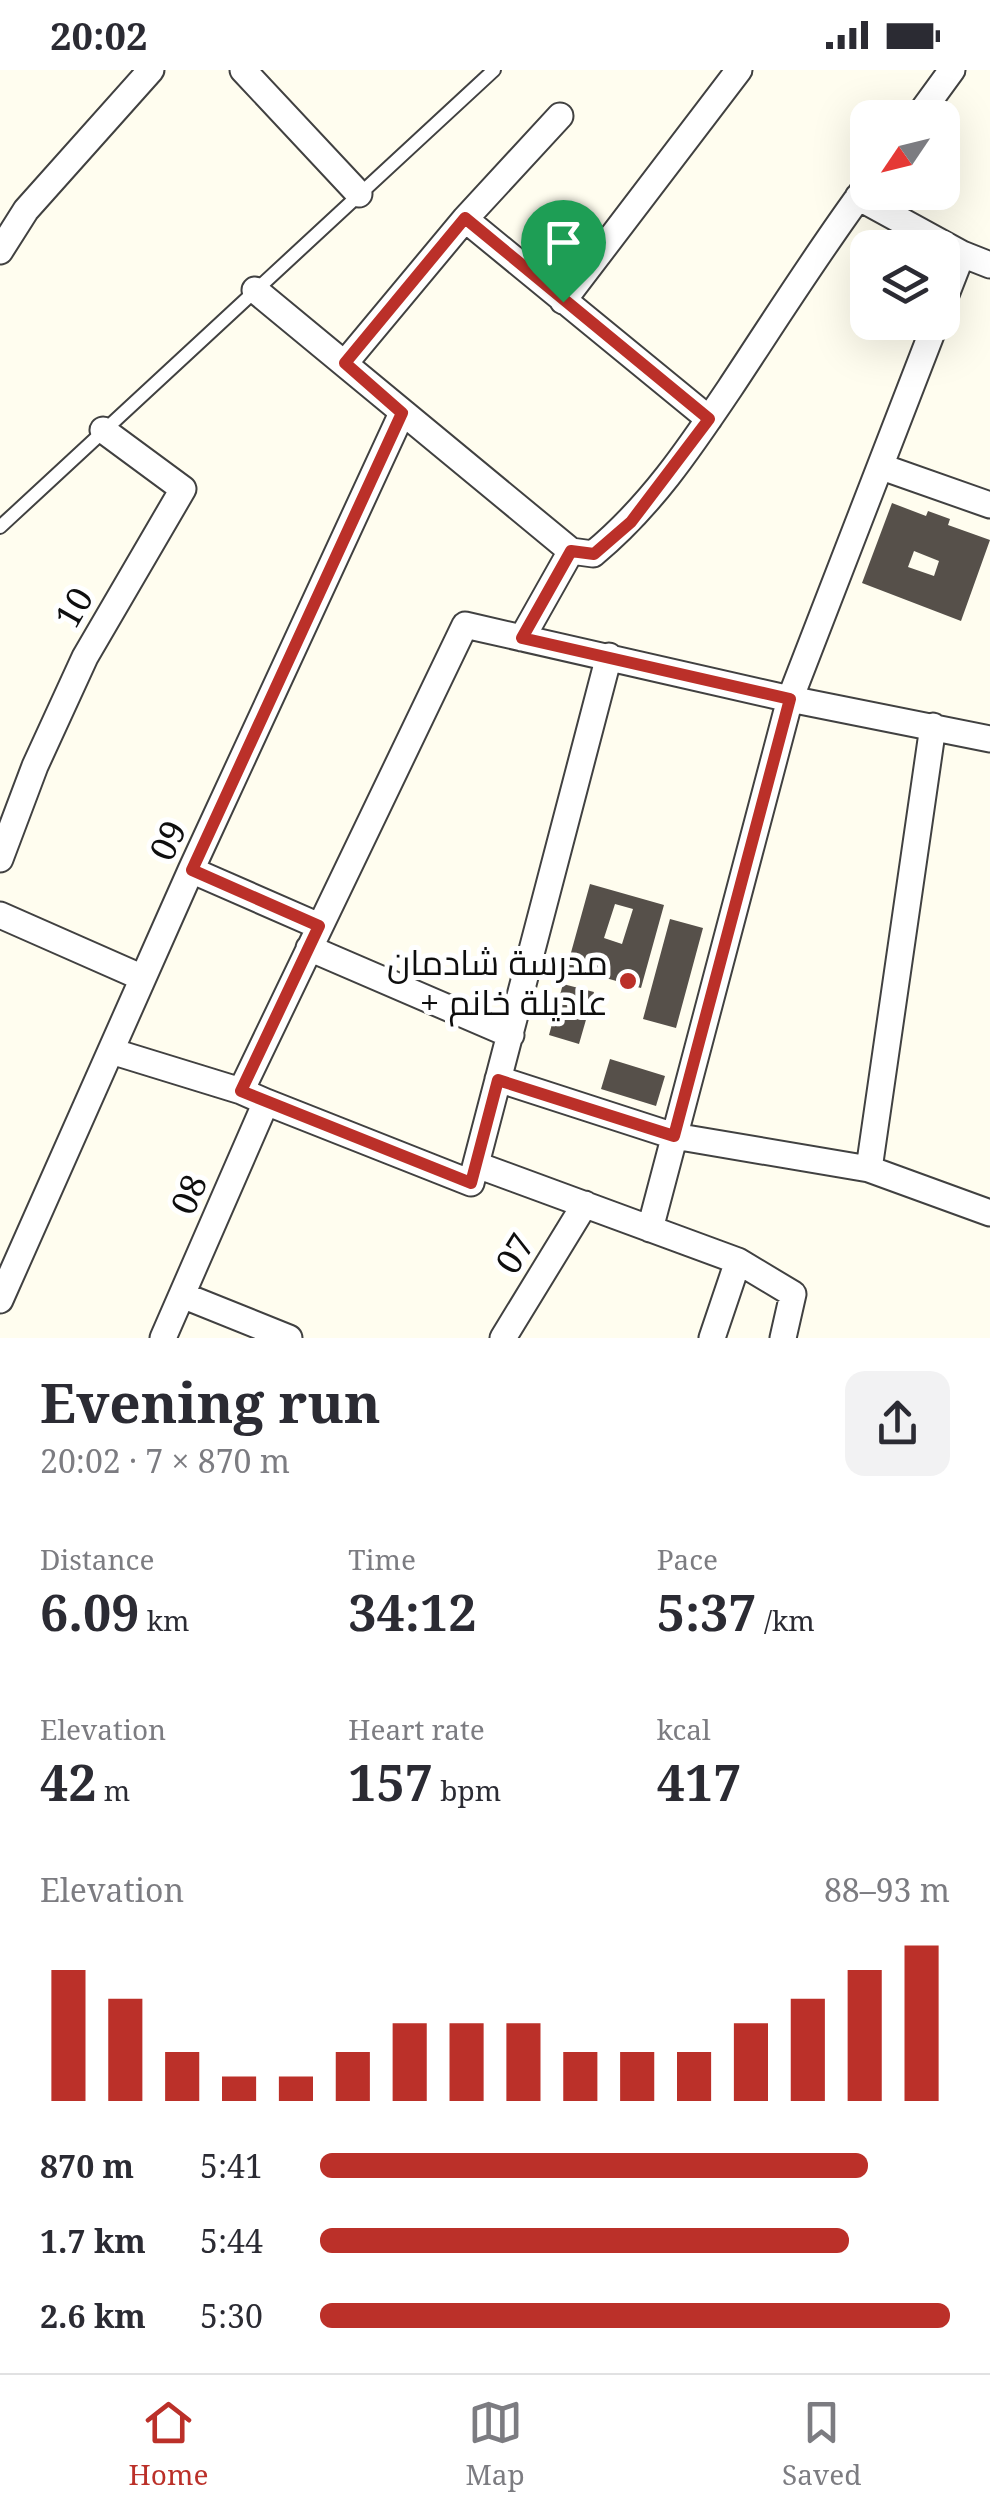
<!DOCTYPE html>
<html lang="en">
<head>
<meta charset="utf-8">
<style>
	body { margin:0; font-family:"Noto Serif",Cairo,serif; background:#f2f2f3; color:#2b2b33; height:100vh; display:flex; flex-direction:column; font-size:38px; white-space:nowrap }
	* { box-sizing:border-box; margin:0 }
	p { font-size:32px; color:#7c7c81 }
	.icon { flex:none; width:55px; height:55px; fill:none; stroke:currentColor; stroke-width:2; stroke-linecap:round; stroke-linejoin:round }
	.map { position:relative; height:1268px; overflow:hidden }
	.sheet { display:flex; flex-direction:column; background:#fff; flex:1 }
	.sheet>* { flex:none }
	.needle { width:65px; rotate:235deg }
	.buttons { position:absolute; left:850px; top:30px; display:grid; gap:20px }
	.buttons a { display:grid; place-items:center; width:110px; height:110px; border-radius:20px; background:#fff; box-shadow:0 10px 40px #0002; font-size:50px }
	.pin { position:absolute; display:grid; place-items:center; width:85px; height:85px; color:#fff; margin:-102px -42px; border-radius:50% 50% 50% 0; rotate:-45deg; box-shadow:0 0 10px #0007 }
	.pin .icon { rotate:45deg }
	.round { display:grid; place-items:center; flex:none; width:105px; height:105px; border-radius:20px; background:#f2f2f3 }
	.headline { display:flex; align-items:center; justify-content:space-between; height:170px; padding:0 40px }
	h1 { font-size:55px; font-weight:700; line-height:75px }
	.stats { display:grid; grid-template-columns:repeat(3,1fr); gap:15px; height:170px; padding:10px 40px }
	.stats div { display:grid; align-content:center }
	.stats b { font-size:50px; font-weight:700 }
	.stats small { font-size:28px; font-weight:400 }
	.stats p { font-size:28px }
	.chart { height:280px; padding:20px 40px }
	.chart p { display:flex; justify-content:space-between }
	.chart svg { width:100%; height:180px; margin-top:10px; stroke:#bb3029; stroke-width:6 }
	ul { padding:0 40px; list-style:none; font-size:32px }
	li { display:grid; grid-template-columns:160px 120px 1fr; align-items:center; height:75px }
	li i { height:25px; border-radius:12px; background:#bb3029 }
	.status { display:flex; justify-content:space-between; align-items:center; height:70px; padding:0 50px; background:#fff; direction:ltr }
	.status svg { height:28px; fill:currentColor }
	.menu { display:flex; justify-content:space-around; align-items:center; height:140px; border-top:2px solid #e1e1e2; background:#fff; font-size:28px; color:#7c7c81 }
	.menu a { display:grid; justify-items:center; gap:5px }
	.menu .current { color:#bb3029 }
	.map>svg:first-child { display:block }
</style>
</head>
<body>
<div class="status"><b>20:02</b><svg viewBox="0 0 49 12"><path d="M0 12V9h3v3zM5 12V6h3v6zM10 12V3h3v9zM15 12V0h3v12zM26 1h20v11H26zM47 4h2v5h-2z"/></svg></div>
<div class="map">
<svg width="990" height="1268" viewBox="0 0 990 1268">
	<rect width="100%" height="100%" fill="#fffdef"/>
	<path fill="#56504a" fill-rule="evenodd" d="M892,433l34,13 2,-5 22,8 -2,6 42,15 -29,81 -99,-38zM914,481l25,10 -5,15 -26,-9z
		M590,814l74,21 -23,83 -74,-21zM615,834l18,5 -11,35 -18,-6z
		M670,849l33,9 -27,100 -33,-9z
		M563,914l31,8 -15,52 -30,-9z
		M610,989l55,17 -9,30 -55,-17z"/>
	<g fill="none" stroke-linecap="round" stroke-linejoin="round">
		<g stroke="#414141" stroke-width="16">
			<path id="service" d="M0,457l494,-457"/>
		</g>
		<g stroke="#414141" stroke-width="29">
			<path id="minor" d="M243,0l116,124
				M917,48l35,-48
				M858,127l104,57 28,11
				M465,149l244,200
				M0,181l26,-41 125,-140
				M255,220l316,261 22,3c57,-47 96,-105 137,-166 45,-68 89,-138 138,-204
				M563,231l176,-231
				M942,235l20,-51
				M345,293l120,-144 95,-103
				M882,397l108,38
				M522,568l49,-87
				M0,789l35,-93 50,-109 98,-168 -80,-59
				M191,800l128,56
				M0,845l143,63
				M309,878l202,87
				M111,981l130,40 25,11 -103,236
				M498,1009l176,57 195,33 121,44
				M241,1021l224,-466 325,74 200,40
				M266,1032l205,81 138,-527
				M477,1095l261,96 55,33 -10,44
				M869,1099l64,-443
				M650,1159l140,-530 146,-377
				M182,1225l107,43
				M0,1230l191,-430 211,-457
				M503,1268l82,-134
				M712,1268l26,-77"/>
		</g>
		<use href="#service" stroke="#fff" stroke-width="12"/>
		<use href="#minor" stroke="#fff" stroke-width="25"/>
	</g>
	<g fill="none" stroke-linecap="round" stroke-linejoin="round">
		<g stroke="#fff" stroke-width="20">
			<path id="route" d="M465,148l244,201 -78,103 -37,32 -23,-3 -49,87 268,61 -116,437 -176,-56 -27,103 -230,-92 78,-165 -127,-56 210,-457 -57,-50z"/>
		</g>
		<use href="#route" stroke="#bb3029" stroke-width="12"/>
	</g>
	<circle fill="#bb3029" stroke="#fff" stroke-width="4" cx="628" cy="911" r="10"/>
	<g text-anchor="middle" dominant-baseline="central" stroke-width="10" stroke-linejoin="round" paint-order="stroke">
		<g font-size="35" fill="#0e0e0e" stroke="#fff">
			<text transform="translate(73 537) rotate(-60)">10</text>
			<text transform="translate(167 770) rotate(-65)">09</text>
			<text transform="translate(188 1124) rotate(-67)">08</text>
			<text transform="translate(514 1183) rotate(-58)">07</text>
		</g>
		<g font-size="35" fill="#0e0e0e" stroke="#fff" text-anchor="end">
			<text x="608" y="891">مدرسة شادمان<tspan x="608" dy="40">+ عاديلة خانم</tspan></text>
		</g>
	</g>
</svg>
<div class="buttons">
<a><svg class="needle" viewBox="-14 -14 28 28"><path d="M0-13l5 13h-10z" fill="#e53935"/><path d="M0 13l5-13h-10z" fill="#7c7c81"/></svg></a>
<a><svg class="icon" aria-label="layers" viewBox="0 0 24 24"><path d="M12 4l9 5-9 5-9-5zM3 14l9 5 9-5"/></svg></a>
</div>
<div class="pin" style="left:563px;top:232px;background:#1e9e55"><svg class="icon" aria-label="arrive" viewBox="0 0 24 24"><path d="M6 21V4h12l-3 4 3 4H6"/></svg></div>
</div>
<section class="sheet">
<div class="headline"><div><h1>Evening run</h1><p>20:02 · 7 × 870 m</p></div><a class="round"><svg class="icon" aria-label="share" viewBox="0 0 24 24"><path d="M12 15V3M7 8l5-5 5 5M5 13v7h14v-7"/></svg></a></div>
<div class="stats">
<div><p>Distance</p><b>6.09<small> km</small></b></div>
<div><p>Time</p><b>34:12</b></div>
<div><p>Pace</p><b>5:37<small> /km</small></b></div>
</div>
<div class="stats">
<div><p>Elevation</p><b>42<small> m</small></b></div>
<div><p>Heart rate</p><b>157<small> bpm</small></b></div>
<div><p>kcal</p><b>417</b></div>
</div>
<div class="chart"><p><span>Elevation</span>88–93 m</p>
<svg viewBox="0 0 160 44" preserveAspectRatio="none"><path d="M5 44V12M15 44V19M25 44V32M35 44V38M45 44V38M55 44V32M65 44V25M75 44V25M85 44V25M95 44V32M105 44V32M115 44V32M125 44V25M135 44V19M145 44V12M155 44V6"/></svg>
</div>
<ul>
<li><b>870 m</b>5:41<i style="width:87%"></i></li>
<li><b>1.7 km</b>5:44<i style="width:84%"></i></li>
<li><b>2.6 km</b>5:30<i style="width:100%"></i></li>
</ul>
</section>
<nav class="menu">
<a class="current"><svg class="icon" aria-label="home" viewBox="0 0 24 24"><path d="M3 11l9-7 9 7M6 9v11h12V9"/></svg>Home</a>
<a><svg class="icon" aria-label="map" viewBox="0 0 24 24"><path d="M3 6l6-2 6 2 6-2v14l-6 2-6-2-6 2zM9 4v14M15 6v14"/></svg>Map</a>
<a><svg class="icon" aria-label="saved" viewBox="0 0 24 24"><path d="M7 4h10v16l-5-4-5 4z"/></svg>Saved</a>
</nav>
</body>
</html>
